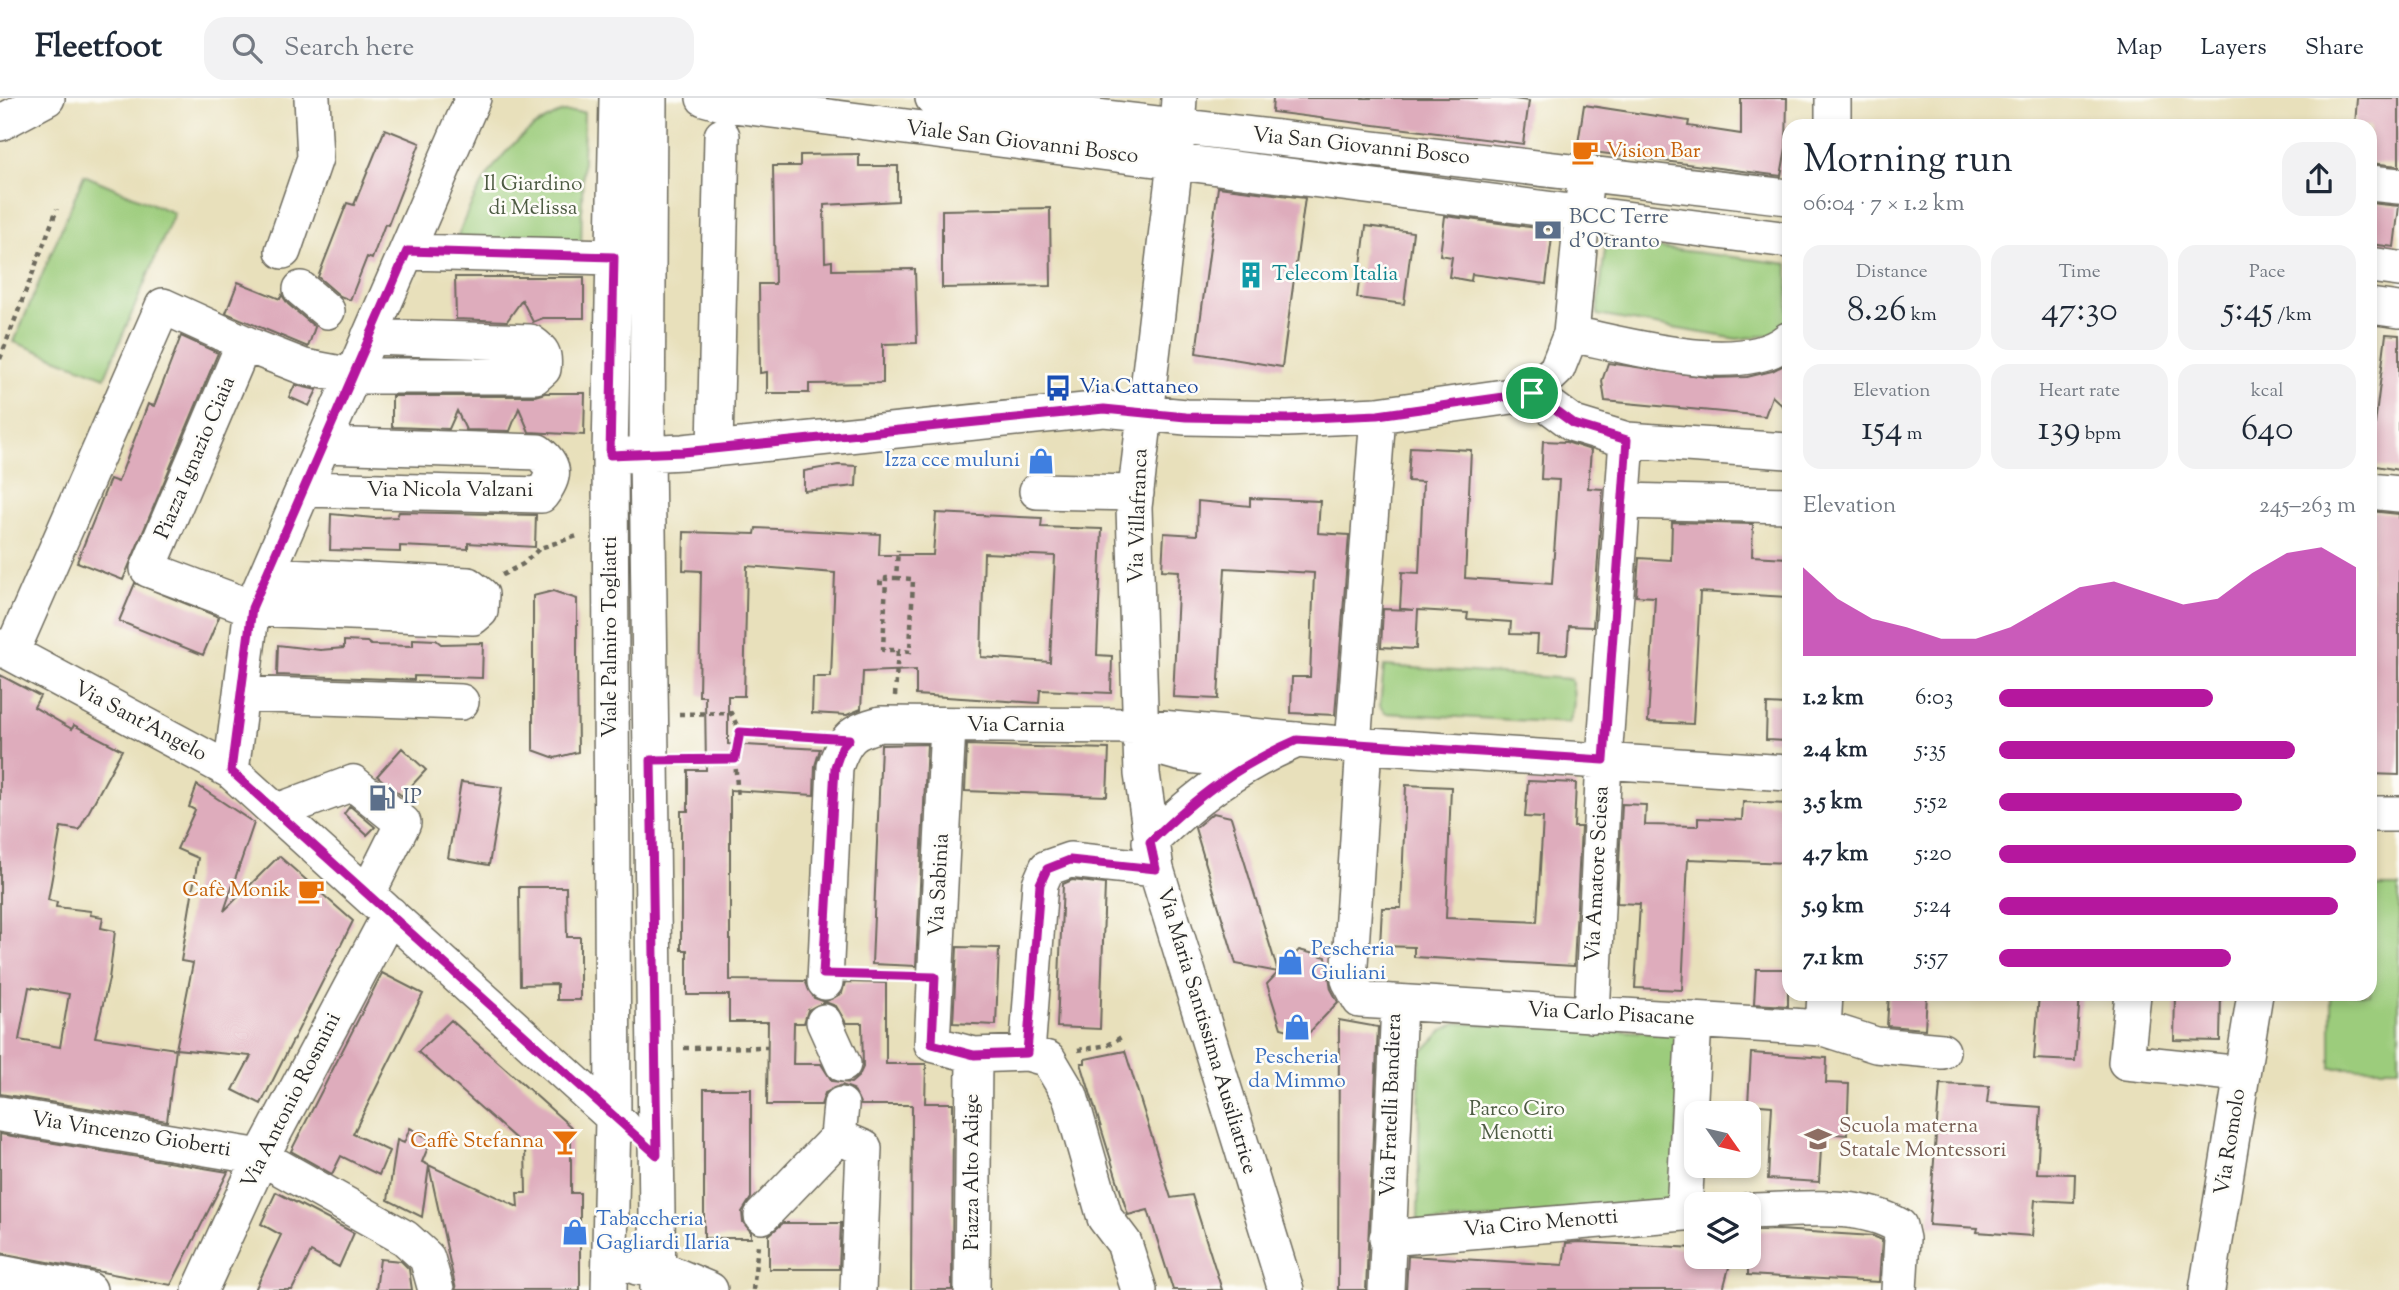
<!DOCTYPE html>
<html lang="en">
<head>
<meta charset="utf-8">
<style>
	body { margin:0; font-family:"Sorts Mill Goudy",serif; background:#f2f2f3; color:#1f2937; height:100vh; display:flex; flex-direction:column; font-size:26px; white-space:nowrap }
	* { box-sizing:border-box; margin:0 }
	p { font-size:23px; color:#747a83 }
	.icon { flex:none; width:38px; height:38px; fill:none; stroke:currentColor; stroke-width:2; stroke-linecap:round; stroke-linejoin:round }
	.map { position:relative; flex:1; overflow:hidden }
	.details { position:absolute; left:1782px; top:21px; width:595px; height:882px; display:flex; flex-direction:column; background:#fff; border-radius:21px; box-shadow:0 4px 10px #0003 }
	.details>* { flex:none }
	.needle { width:46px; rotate:124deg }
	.controls { position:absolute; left:1684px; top:1003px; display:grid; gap:14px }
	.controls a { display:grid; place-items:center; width:77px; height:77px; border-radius:14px; background:#fff; box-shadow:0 4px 10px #0003; font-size:35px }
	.pin { position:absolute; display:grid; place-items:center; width:60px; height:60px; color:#fff; margin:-30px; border:4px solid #fff; border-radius:50%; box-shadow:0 2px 7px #0007 }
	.round { display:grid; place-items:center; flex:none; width:74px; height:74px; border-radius:21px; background:#f2f2f3 }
	.headline { display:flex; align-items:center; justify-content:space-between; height:119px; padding:0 21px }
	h1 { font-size:38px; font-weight:600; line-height:52px }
	.stats { display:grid; grid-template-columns:repeat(3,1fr); gap:10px; height:119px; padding:7px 21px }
	.stats div { display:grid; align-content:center; border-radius:18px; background:#f2f2f3; text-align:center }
	.stats b { font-size:35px; font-weight:600 }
	.stats small { font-size:19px; font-weight:400 }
	.stats p { font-size:19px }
	.chart { height:196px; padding:14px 21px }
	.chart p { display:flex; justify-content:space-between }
	.chart svg { width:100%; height:126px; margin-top:7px; fill:#b5179e; opacity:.7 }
	ul { padding:0 21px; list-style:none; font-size:23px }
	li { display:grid; grid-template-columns:112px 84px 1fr; align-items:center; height:52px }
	li i { height:18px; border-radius:9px; background:#b5179e }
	header { display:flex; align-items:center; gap:42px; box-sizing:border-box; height:98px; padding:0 35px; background:#fff; border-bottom:2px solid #e0e1e3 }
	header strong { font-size:33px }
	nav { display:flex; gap:38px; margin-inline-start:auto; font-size:24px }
	.search { width:490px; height:63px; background:#f2f2f3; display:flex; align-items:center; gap:18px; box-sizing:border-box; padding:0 24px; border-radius:21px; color:#747a83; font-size:26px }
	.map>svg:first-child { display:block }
</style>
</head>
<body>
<header>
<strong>Fleetfoot</strong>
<div class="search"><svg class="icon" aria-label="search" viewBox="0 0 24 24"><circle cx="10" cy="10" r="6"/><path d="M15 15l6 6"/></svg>Search here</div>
<nav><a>Map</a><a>Layers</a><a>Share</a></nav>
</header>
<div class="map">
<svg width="2399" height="1192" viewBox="0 0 2399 1192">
	<rect width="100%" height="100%" fill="#fdfcf7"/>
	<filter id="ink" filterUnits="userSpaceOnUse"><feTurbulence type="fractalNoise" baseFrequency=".0143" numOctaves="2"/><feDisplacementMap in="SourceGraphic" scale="14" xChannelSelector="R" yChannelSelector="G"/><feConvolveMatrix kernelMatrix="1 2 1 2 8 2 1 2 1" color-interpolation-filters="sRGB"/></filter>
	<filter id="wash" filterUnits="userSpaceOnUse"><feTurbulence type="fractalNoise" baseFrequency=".00686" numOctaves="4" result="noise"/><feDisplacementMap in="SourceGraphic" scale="28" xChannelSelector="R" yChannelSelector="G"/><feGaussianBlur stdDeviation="1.57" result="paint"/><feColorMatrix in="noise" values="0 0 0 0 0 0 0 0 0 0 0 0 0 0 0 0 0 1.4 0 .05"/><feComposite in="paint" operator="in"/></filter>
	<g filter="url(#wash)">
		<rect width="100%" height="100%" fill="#e8e0bb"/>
		<path fill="#9ccc7b" stroke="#647c53" stroke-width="2" d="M563,14h21l-3,138 -127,-2c17,-55 52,-115 109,-136z
			M84,77l90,38 -69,164 -91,-35z
			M1606,143l182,23v59l-17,12 -34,4 -140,-24z
			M1384,568l187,13c4,14 4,30 -2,44l-184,-10 -5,-7z
			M2370,789h29v181h-68v-74h39z
			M1456,925l228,11 -12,175 -254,14 2,-169 22,-23z"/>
		<g id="blocks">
			<path fill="#deacbc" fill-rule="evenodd" d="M1273,0h234l22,3 -6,43 -251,-32z
				M1741,0h46l-1,50 -5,28 -204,-26 7,-45 105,16 -1,5 53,8z
				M2357,0h42v68l-29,-3v-37h-15z
				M385,31l35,14 -32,82 -3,-1 -13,35 -5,-2 -17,43 -10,-4 -22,-19 29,-74 7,2z
				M859,56v12h39v35l-74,4 1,57 7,-1v9l83,-1 2,74 -34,1v39l-74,1v9h-42v-21l-7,1 -1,-89h16l-2,-118h27v-11z
				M1218,89l87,11 -23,169 -86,-14z
				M2370,105l29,3 -5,41 -24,-3z
				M1050,110l1,78 -109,2v-78z
				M1445,118l108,14 -7,54 -74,-10 -1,7 -22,-4 3,-20 -12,-2z
				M1366,128l47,6 -9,72 -47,-6z
				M455,179h129v41h-41l-10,4 -11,-22 -15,21 -51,-2z
				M238,184l42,17 2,-4 6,9 27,23 -7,20 -82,-34z
				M2386,236l13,1v135l-29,-5z
				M181,238l37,17 -95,227 -46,-18 33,-83 8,3 30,-78 6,2z
				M1608,265l106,15 33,-1 25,-6 16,-8v48l-16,-15 -7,20 -160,-15 -3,-20z
				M295,287l22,5 -8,16 -20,-9z
				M545,295h40l-1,42 -55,-3 -10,-24 -9,23 -44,-1 -9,-19 -8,18 -57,-2v-31h143z
				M1543,343l23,1 25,8 -3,38 15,1 -10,138 -24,-1 -2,28 -30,-1 1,-18 -28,-1 1,-12 -44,-3 1,-6 -50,-3 -2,39 -35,-2 2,-38 31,1 -14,-1 2,-37 17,1 4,-91 -15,-1 2,-34 61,3 -6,128 87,6 7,-104 -18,-1z
				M838,367l19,1 -1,20 -52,5v-20z
				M1250,400l70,3 -2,32 31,2 -14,180 -44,-2 1,-36h18l4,-104 -89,-5 -7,131 -45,-2 6,-126 -17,-1 2,-37 33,2 1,-34 52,5z
				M2370,413l29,3v261l-29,-1z
				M399,414l137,3 -1,32 -67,-4v6l-68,-3v6l-70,-2 1,-36 43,4 23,-1z
				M936,415l106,5 -1,9 61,2 -5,126 15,1 -1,37 -71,-3 -1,13 -123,-8v-25l-53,2 -2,37 -14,6 -35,-2 1,-36h18l4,-104 -88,-7 -3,130h-16v48l92,5 -5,17 -1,29 -84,-5v190l75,1 9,17 11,4 17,-9 3,-11 41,1v81h40l-1,39h28l-1,187h-41l1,-185h-51l-8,-16 -11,-4 -17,8 -4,12h-54l1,-83h-39v-27h-42v-45h-6v-139h7v-41h18l-1,-74h-6l2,-125 -18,-1 1,-38 71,2 1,-6 124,6 -1,21h54zM984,455l71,3 -5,106 -69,-5zM825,904l11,4 10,17h16l1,44 -4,9 -8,7 -19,-2 -11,-17h-28l1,-41h10l4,-13z
				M1672,424l81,2 -1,32 36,2v39l-88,-5 -7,132 -45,-2 7,-125 -19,-1 3,-38 32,2z
				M135,485l84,34 -16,38 -84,-34z
				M553,493l24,8v60l1,93 -23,6 -22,-8v-154z
				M413,541l23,1 5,4 42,-1 -1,35 -68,-2v4l-137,-5 1,-30 42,5 24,-2v-7l23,1 4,3 42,1z
				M0,577l40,21 -6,11 38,22 2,-4 48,25 -43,80 -18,-3 -13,73 9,2 -1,5 35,4 -1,4 13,2 -2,11 14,3 -6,48 -14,58 81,12 -9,72 -167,-27zM29,889l40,7 -9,53 -41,-7z
				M1767,606l21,1v36l-22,-1z
				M927,646l-11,222 -44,-2 9,-219z
				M967,647l142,4 -2,47 -142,-5z
				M402,650l24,22 -24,26 -25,-20z
				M1528,683l48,2 -2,44h7l-7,139 -160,-9v-10l-34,-1 2,-38h19l5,-123 45,2 -5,131 91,4 6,-104 -18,-1z
				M461,684l41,5 -13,78 -41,-7z
				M197,687l57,38 -30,88 55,-55 74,65 -92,183 -28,-14 18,-34 -75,-7 17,-86 -12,-2 17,-103 -21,-9 18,-39 -6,-3z
				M1743,704l45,2v59l-100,-4 -6,131 -47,-2 5,-84 -23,-1 5,-99 24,1 -1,20 53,1v-8l44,2z
				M350,708l25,21 -8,8 -23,-21z
				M1213,715l18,4 47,155 -42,-8 -41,-136z
				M1072,782l33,4 -5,145 -43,-2 6,-143z
				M519,789h47l1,50h13v63h-23v-16l-37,1z
				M957,849l42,1 -3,77 -43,-2z
				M1299,852l27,7 5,32 7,13 -31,33 -26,-7 -14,-44z
				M1756,871h32v37l-34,-2z
				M382,875l41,21 -70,140 36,17 -10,24 -38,-19 -9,18 -41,-23z
				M1889,896h38l-2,35 -38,-3z
				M2039,896h41l-5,67 -41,-2z
				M2175,896h46l-1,47 -46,-1z
				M451,922l120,107v66h9v97h-124l-27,-124 -7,51 -34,-17 9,-60 7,3 6,-15 21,12 -9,22 96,45 -1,-14h9l-1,-46 -107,-95z
				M1339,922l39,7 -12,263h-28z
				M1125,953l46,147 21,-3 30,95h-49l-25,-80 -20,5 -47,-152h4v-4z
				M1751,955l76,5 -1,25 23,1 -2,51 -25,-2 -3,49 -51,-3 4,-73 -24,-2z
				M1940,986l49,2 -2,17 54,4 -4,66 38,1 -1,28 -39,-2 -3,36 -55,-4 1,-4 -49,-3z
				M704,991h47v109l-9,14 1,10 8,10v6h-47z
				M0,1036l228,38 -57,113 -171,-32z
				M276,1094l78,41 -15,34 -28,-15 -19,38h-37l26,-55 -20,-11z
				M783,1125h58l-2,46h-70v-34z
				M1779,1132l94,6 9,4 -3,42 -131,-7v-44z
				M1579,1144l117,6v8h36l-9,34h-317l2,-34 155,9 3,-22z
				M380,1161l21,2 8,8 3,21h-36z"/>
		</g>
	</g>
	<g filter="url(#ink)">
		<use href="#blocks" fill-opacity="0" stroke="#6d6a5d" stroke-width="2"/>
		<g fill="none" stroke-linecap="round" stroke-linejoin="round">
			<g stroke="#6d6a5d" stroke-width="38">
				<path id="minor" d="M649,0l-2,356 11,836
					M704,0l22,6 1062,136
					M933,0l855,99
					M1179,0l-4,64 -41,345 8,267 14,95 130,421
					M0,25l47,-25
					M1833,28v-28
					M2370,85l29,3
					M283,153l32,-93 -3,-60
					M407,154l207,5
					M2370,167l29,4
					M301,191l26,22
					M2370,208l29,4
					M1571,236c56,11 170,45 217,6
					M1532,295l42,31 53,16 161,11
					M715,350l7,-312
					M623,357l60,-3 421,-43 82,8 101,2 91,-4 154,-22 25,-24 14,-35 15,-162
					M304,391l237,6c13,-17 16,-28 -3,-43l-215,-7
					M1037,393l99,2
					M2370,393l29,3
					M1623,403l165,4
					M267,477l201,10 13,10 -1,16 -7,6 -221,-9 -104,-39 91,-214 14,-8 51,20 48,9h183l8,-7c2,-15 -1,-19 -13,-27l-161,-5
					M0,549l231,124 392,355
					M11,555l152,-347 90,41
					M241,596l220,8
					M948,628l-16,318 42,11 53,-2 21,6 22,37 35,122 19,25 15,47
					M1139,640c41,22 72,20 118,19
					M1353,647l25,-330
					M1364,647l-15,235 11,20 463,28 53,17 66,6
					M231,673l21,-163 221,-510
					M278,713l75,-28 50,40 -35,70
					M2370,716h29
					M1150,744c47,-46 87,-76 147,-102
					M825,884l10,-215c10,-29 17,-36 46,-43l257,2 215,19 435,28
					M2133,896l-7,68 116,12
					M1592,917l12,-255 23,-320
					M824,924l19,42
					M1823,930l2,-34
					M1027,955l13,-169 7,-16 23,-8 86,9
					M841,1007l-3,32 26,11 -6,142
					M0,1016l261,43 144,81 22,20 9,32
					M1748,1113c48,0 109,-11 151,15l3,13 -3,51
					M1684,1114l10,-192
					M762,1118l76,-79
					M1387,1140l309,-26
					M637,1169l21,1 52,22
					M0,1175l89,17
					M200,1192l61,-133 129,-243
					M609,1192l4,-172 -3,-663 7,-357
					M972,1192l2,-235
					M1386,1192l13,-286
					M2207,1192l48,-296"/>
			</g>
			<path stroke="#6d6a5d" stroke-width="4.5" stroke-dasharray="5 5" stroke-linecap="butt" d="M0,261l57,-150
				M502,477l21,-11 17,-16 40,-13
				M896,480l17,1 -3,73 -12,-2
				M878,485h7
				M895,598l3,-46h-15l3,-72h10l2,-28
				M679,616l52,-1 9,19
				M680,661h55l5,-27 77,5
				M735,661l3,40
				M856,877l51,1
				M684,950l83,-1
				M1078,952l30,-5 15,-9
				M753,1192l5,-45"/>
			<use href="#minor" stroke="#fff" stroke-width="35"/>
		</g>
	</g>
	<g fill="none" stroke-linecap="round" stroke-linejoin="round" filter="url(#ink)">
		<g stroke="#fff" stroke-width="14">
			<path id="route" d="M407,153l207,6 -4,198 73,-3 421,-43 82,8 101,2 91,-4 154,-22 42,31 53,16 -23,320 -307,-20c-60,26 -100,56 -147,102l6,27 -86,-9 -23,9 -7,15 -13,169 -53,2 -42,-11 3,-67 -112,-3 12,-207 7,-20 7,-8 -109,-7 -5,27 -84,1 6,395 -426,-384 21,-163z"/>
		</g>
		<use href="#route" stroke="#b5179e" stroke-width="9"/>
	</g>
	<defs>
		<g id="cafe-bare" transform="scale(2.1)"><path d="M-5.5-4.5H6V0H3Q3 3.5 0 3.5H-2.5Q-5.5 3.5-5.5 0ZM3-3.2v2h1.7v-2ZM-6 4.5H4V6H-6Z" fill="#e8710a" stroke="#fdfcf7" stroke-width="2.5" paint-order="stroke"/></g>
		<g id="bank-bare" transform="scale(2.1)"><path d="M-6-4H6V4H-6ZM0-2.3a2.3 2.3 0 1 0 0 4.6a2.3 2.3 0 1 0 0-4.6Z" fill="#5c6f8a" stroke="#fdfcf7" stroke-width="2.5" paint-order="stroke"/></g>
		<g id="building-bare" transform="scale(2.1)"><path d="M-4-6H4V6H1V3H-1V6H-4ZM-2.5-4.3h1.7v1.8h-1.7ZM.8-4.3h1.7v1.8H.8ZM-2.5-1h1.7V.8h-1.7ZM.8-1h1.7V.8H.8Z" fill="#0f9aa8" stroke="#fdfcf7" stroke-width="2.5" paint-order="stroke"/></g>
		<g id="bus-bare" transform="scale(2.1)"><path d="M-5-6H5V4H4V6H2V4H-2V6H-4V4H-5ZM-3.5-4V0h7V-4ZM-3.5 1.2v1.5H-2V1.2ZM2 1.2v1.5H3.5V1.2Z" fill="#1a4fb4" stroke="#fdfcf7" stroke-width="2.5" paint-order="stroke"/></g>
		<g id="shop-bare" transform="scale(2.1)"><path d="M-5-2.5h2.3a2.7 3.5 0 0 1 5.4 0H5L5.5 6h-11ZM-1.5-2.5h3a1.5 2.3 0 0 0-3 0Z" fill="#3f7fe0" stroke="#fdfcf7" stroke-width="2.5" paint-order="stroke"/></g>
		<g id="fuel-bare" transform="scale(2.1)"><path d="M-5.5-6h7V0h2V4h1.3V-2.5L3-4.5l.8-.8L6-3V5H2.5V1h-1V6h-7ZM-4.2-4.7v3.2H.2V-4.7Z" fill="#5c6f8a" stroke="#fdfcf7" stroke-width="2.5" paint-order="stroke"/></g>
		<g id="school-bare" transform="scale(2.1)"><path d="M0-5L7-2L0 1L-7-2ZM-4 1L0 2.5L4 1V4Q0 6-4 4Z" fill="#8d6e63" stroke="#fdfcf7" stroke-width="2.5" paint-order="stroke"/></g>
		<g id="bar-bare" transform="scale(2.1)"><path d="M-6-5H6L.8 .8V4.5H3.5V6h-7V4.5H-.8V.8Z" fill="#e8710a" stroke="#fdfcf7" stroke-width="2.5" paint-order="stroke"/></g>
	</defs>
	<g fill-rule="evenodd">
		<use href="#cafe-bare" x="1585" y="54"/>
		<use href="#bank-bare" x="1548" y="132"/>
		<use href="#building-bare" x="1251" y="177"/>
		<use href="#bus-bare" x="1058" y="290"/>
		<use href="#shop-bare" x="1041" y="363"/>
		<use href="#fuel-bare" x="382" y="700"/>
		<use href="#cafe-bare" x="311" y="793"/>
		<use href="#shop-bare" x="1290" y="864"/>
		<use href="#shop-bare" x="1297" y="929"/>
		<use href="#school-bare" x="1818" y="1041"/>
		<use href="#bar-bare" x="565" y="1044"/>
		<use href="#shop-bare" x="575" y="1134"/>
	</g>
	<g text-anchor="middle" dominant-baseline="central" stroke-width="5" stroke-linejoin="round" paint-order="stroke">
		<g font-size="21" fill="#2b2b2b" stroke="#fdfcf7">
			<text transform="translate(1022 45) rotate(7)">Viale San Giovanni Bosco</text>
			<text transform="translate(1361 49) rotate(6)">Via San Giovanni Bosco</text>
			<text transform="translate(196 360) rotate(-67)">Piazza Ignazio Ciaia</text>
			<text x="450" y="393">Via Nicola Valzani</text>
			<text transform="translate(1139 418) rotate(-88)">Via Villafranca</text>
			<text transform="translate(611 539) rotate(-90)">Viale Palmiro Togliatti</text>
			<text transform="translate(140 624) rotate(28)">Via Sant'Angelo</text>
			<text x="1016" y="628">Via Carnia</text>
			<text transform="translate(1598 776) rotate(-87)">Via Amatore Sciesa</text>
			<text transform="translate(940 787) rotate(-87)">Via Sabinia</text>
			<text transform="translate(1611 917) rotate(3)">Via Carlo Pisacane</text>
			<text transform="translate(1206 933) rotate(73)">Via Maria Santissima Ausiliatrice</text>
			<text transform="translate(292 1003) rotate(-63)">Via Antonio Rosmini</text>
			<text transform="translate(1392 1007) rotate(-88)">Via Fratelli Bandiera</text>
			<text transform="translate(131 1037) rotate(9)">Via Vincenzo Gioberti</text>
			<text transform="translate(2231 1044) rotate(-81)">Via Romolo</text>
			<text transform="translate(973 1074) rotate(-90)">Piazza Alto Adige</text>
			<text transform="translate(1541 1126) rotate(-5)">Via Ciro Menotti</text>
		</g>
		<g font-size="21" fill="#c56008" stroke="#fdfcf7" text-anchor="end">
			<text x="1606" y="54" text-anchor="start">Vision Bar</text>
			<text x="290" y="793">Cafè Monik</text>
			<text x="544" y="1044">Caffè Stefanna</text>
		</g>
		<g font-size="21" fill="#4d5b43" stroke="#fdfcf7">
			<text x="533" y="87">Il Giardino<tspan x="533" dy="24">di Melissa</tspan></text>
			<text x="1517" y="1012">Parco Ciro<tspan x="1517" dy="24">Menotti</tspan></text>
		</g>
		<g font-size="21" fill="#4e5e75" stroke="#fdfcf7" text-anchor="start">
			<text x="1569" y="120">BCC Terre<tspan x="1569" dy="24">d'Otranto</tspan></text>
			<text x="403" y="700">IP</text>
		</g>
		<g font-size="21" fill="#0d838f" stroke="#fdfcf7" text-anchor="start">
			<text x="1272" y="177">Telecom Italia</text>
		</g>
		<g font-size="21" fill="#164399" stroke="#fdfcf7" text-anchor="start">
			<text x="1079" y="290">Via Cattaneo</text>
		</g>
		<g font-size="21" fill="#366cbe" stroke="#fdfcf7" text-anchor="start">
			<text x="1020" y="363" text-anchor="end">Izza cce muluni</text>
			<text x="1311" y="852">Pescheria<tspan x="1311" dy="24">Giuliani</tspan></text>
			<text x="1297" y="960" text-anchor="middle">Pescheria<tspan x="1297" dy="24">da Mimmo</tspan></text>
			<text x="596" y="1122">Tabaccheria<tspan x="596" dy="24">Gagliardi Ilaria</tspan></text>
		</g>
		<g font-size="21" fill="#785e54" stroke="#fdfcf7" text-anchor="start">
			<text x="1839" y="1029">Scuola materna<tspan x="1839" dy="24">Statale Montessori</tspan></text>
		</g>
	</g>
</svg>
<div class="controls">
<a><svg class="needle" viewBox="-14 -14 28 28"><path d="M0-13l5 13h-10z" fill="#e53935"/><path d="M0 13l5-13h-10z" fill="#747a83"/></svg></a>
<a><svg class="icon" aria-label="layers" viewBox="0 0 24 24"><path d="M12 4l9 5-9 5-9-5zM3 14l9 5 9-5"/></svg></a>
</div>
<div class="pin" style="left:1532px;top:295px;background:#1e9e55"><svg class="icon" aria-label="arrive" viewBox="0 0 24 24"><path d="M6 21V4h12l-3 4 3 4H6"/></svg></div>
<section class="details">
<div class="headline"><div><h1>Morning run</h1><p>06:04 · 7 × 1.2 km</p></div><a class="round"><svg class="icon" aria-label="share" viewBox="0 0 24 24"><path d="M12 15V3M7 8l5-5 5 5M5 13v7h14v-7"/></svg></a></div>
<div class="stats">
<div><p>Distance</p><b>8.26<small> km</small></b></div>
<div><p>Time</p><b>47:30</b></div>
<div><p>Pace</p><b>5:45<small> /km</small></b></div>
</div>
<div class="stats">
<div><p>Elevation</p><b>154<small> m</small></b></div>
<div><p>Heart rate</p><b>139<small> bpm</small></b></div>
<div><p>kcal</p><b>640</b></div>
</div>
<div class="chart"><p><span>Elevation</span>245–263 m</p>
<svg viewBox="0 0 160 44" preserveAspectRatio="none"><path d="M0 44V13L10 24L20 31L30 34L40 38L50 38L60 34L70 27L80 20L90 18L100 22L110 26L120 24L130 15L140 8L150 6L160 13V44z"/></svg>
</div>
<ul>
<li><b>1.2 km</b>6:03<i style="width:60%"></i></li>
<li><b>2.4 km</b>5:35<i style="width:83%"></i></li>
<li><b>3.5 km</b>5:52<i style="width:68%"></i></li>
<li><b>4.7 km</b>5:20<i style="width:100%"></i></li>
<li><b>5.9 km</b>5:24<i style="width:95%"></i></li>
<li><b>7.1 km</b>5:57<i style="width:65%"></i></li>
</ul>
</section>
</div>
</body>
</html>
